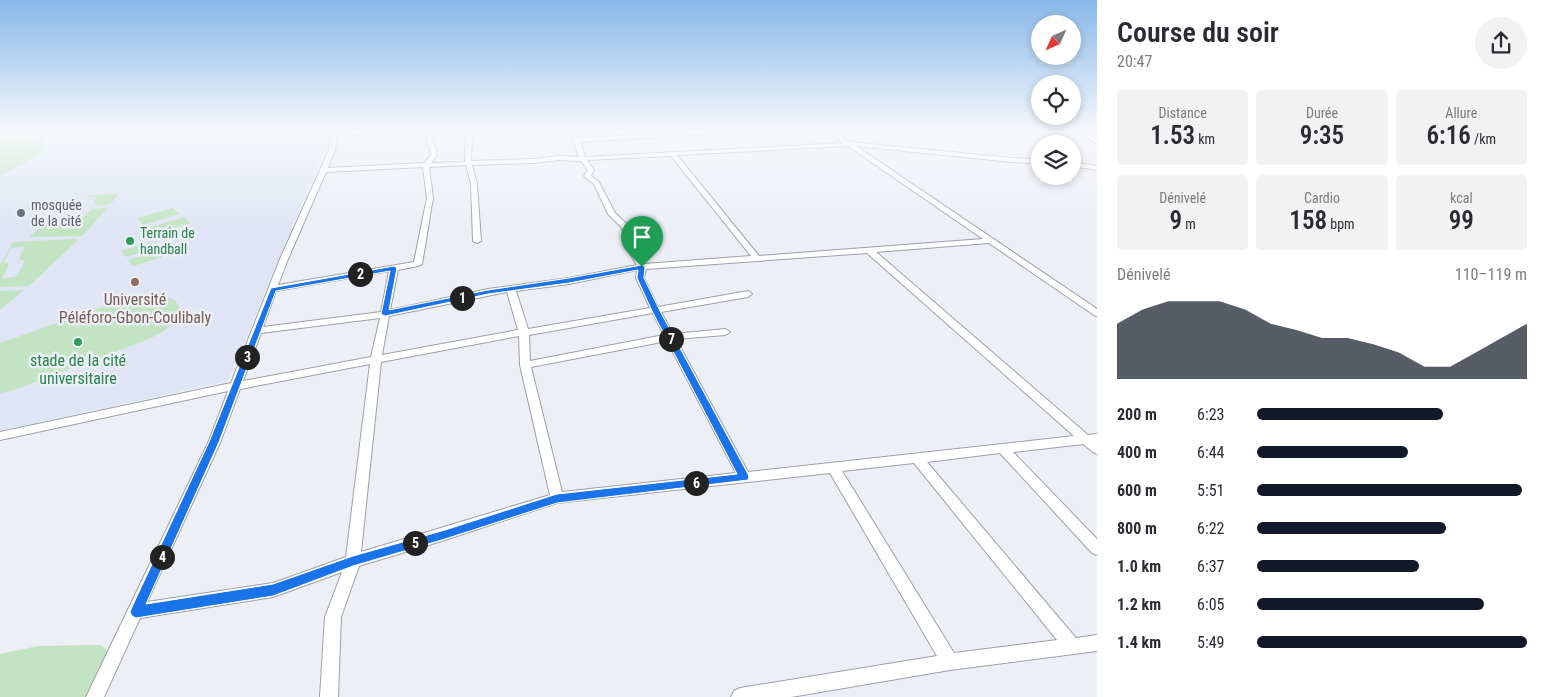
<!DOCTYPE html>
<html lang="fr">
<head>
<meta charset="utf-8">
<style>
	body { margin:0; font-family:"Roboto Condensed",sans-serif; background:#f2f2f3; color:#2b2b33; height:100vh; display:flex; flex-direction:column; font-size:19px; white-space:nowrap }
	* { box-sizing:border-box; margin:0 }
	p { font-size:16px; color:#7c7c81 }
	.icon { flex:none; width:28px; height:28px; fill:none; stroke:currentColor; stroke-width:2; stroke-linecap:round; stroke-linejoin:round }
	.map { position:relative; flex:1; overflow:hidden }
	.drawer { display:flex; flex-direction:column; background:#fff; width:450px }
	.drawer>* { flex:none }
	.needle { width:32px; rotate:225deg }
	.controls { position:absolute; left:1031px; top:15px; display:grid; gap:10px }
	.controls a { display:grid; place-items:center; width:50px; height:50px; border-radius:50%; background:#fff; box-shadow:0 2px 8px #0003; font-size:25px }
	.pin { position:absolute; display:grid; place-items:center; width:42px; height:42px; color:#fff; margin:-51px -21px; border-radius:50% 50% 50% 0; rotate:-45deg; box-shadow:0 0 5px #0007 }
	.pin .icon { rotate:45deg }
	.km { position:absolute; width:25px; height:25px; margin:-12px; border-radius:50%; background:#222; color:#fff; font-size:14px; line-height:25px; text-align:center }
	.round { display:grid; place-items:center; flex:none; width:52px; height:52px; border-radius:26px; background:#f2f2f3 }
	.headline { display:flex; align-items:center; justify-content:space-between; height:85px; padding:0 20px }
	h1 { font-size:28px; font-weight:600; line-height:38px }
	.metrics { display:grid; grid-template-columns:repeat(3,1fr); gap:8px; height:85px; padding:5px 20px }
	.metrics div { display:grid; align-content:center; border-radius:5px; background:#f2f2f3; text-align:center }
	.metrics b { font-size:25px; font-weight:600 }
	.metrics small { font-size:14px; font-weight:400 }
	.metrics p { font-size:14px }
	.chart { height:140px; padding:10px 20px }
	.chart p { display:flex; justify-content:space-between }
	.chart svg { width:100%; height:90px; margin-top:5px; fill:#111827; opacity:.7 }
	ul { padding:0 20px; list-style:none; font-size:16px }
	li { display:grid; grid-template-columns:80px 60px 1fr; align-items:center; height:38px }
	li i { height:12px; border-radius:6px; background:#111827 }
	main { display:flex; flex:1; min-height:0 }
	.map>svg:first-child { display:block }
</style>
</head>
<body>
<main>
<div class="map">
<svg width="1097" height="697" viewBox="0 0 1097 697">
	<rect width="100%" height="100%" fill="#eceff6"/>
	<path fill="#dfe5f4" d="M46,132h286l-104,249 -228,50v-254l44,-25z"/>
	<path fill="#c2e4c2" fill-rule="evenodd" d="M0,132h46l-3,21 -43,23z
		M118,194l-7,10 -15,2 1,-4 -4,1 3,-6 -10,1 3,-3z
		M108,208l-26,28 -53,1 16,-14 31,-2 4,-4 5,-1 7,-7z
		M173,208l6,6 -36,11 -6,-7z
		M184,217l6,6 -36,12 -6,-7z
		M76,239l2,1 -49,46 -29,1v-22l13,-23zM25,246l-6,13 6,2 -8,15 -15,3 7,-15 -5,-2 7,-14z
		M150,242l5,6 -29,9 -5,-6z
		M157,251l6,6 -30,9 -5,-6z
		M22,290h2l-24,20v-19z
		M145,295c49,-2 41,28 4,44l-138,52 -11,2v-50l131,-46z
		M88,645h13l9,8 -21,44h-89v-43l38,-8z"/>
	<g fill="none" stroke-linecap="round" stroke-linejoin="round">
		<g stroke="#9da0a7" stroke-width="2">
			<path id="minor" d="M332,132h71l-66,4 -2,14 -7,18 96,-5 7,-8 -5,-19 1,-4h6l-1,4 5,19 -6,8 34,-1 1,-30h6l-1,29 62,-2 26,-3 20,1 -9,-25h6l3,6 118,-6h44l-161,10 5,15 258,-14 -14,-11h6l15,10 162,16 28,1v4l-28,-1 -156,-16 241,163v7l-3,-1 -105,-72 -113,9 212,183 9,-1v20l-4,-2 -10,-8 -70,8 84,87v16l-5,-2 -92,-100 -73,9 149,176 21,-3v16l-147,19 -159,27h-60l3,-6 6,-3 197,-32 -107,-183 -273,30 -112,37 -86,26 -18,51 -3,80h-18l5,-80 17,-45 -69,25 -133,21 -36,79h-18l122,-254 20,-52 -228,49v-8l231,-49 49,-124 49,-109zM848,146l135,93 -224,17 -82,-101zM671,156l80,100 -107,8 -9,-15 -5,-22 -15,-14 -16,-31 -8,-6 3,-6 -7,-10zM559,160l22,1 7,9 -4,6 10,8 14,30 14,14 5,21 10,16 -68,13 -81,11 -98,21 8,-40 20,-4 4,-2 11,-66 -4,-31 37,-2 5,19 2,57 4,2 4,-2 -4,-57 -5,-19 61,-2zM423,167l4,31 -13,64 -136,23 10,-26 38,-87zM867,253l207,183 -326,36 -72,-133 49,-4 5,-3 -5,-3 -52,5 -12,-22 87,-15 4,-3 -4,-3 -90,16 -14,-29 2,-9zM637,270l-1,8 14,30 -122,21 -12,-38 53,-7zM389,271l-8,41 -118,15 13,-36zM507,292l11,38 -136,25 7,-39zM653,313l11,22 -134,26 -1,-26zM380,318l-9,39 -128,24 18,-48zM519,336l1,29 30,130 -189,57 20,-190zM667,341l69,132 -174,19 -31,-125zM370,364l-24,193 -73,26 -126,19 73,-159 20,-54zM914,463l143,177 -103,13 -112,-182z
				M1077,132h7l13,8v4z
				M1072,162l25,4v4l-25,-4z"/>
		</g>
		<use href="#minor" fill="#fff" fill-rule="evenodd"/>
	</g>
	<linearGradient id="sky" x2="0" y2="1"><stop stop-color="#87b8ea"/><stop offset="0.57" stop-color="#f6f8fb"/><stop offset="1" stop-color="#f6f8fb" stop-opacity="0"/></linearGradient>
	<rect width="1097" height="230" fill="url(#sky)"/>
	<path fill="#1a73e8" stroke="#fff" fill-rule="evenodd" d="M642,265l3,2 -1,11 16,33 88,163 1,3 -1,3 -191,23 -112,36 -92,27 -80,30 -137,22 -4,-2 -2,-4 2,-5 77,-165 62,-154 123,-22 3,2 -8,42 99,-20 81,-12zM638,270l-1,8 15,33 85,163 -180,20 -112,36 -92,26 -80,28 -127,20 73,-162 57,-151 114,-20 -9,43 4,2 103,-22 81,-11z"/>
	<circle fill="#6b7280" stroke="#eceff6" stroke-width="2" cx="21" cy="213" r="5"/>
	<g fill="#2e9e5b" stroke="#eceff6" stroke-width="2">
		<circle cx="130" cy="241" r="5"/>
		<circle cx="78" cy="342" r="5"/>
	</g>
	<circle fill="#8d6e63" stroke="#eceff6" stroke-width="2" cx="135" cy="282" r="5"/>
	<g text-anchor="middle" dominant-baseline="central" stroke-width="5" stroke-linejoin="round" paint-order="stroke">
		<g font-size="14" fill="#5b616d" stroke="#eceff6" text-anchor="start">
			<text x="31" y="205">mosquée<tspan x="31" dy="16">de la cité</tspan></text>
		</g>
		<g font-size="14" fill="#27864d" stroke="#eceff6" text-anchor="start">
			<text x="140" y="233">Terrain de<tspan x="140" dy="16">handball</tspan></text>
		</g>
		<g font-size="16" fill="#785e54" stroke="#eceff6">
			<text x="135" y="299">Université<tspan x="135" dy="18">Péléforo-Gbon-Coulibaly</tspan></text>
		</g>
		<g font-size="16" fill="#27864d" stroke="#eceff6">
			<text x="78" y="360">stade de la cité<tspan x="78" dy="18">universitaire</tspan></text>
		</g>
	</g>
</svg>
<div class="controls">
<a><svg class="needle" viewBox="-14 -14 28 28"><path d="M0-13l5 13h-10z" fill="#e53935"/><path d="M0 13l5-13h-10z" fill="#7c7c81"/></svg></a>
<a><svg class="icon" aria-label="locate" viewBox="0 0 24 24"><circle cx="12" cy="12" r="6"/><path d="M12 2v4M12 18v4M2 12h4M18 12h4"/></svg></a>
<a><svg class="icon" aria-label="layers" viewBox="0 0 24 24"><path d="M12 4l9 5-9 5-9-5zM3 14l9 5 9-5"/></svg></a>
</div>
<div class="pin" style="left:642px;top:267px;background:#1e9e55"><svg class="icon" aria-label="arrive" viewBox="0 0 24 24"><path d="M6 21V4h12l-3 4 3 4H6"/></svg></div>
<b class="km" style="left:462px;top:298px">1</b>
<b class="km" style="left:360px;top:274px">2</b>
<b class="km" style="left:247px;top:357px">3</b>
<b class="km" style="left:162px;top:557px">4</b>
<b class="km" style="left:415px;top:543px">5</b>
<b class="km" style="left:696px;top:483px">6</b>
<b class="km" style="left:671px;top:339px">7</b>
</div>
<section class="drawer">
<div class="headline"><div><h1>Course du soir</h1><p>20:47</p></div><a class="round"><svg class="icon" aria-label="share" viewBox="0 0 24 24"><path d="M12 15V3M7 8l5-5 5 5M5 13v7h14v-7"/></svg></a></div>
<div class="metrics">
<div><p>Distance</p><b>1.53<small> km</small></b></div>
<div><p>Durée</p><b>9:35</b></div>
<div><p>Allure</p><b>6:16<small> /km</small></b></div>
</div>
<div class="metrics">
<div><p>Dénivelé</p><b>9<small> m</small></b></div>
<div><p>Cardio</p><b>158<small> bpm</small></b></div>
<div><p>kcal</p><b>99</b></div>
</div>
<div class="chart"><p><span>Dénivelé</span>110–119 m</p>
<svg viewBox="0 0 160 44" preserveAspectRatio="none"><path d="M0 44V17L10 10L20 6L30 6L40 6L50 10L60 17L70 20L80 24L90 24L100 27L110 31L120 38L130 38L140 31L150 24L160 17V44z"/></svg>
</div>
<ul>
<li><b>200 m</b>6:23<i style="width:69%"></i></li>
<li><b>400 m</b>6:44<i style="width:56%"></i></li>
<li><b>600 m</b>5:51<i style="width:98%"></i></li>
<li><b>800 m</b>6:22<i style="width:70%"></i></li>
<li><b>1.0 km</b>6:37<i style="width:60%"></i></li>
<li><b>1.2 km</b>6:05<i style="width:84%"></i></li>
<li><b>1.4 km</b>5:49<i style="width:100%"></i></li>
</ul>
</section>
</main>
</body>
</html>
